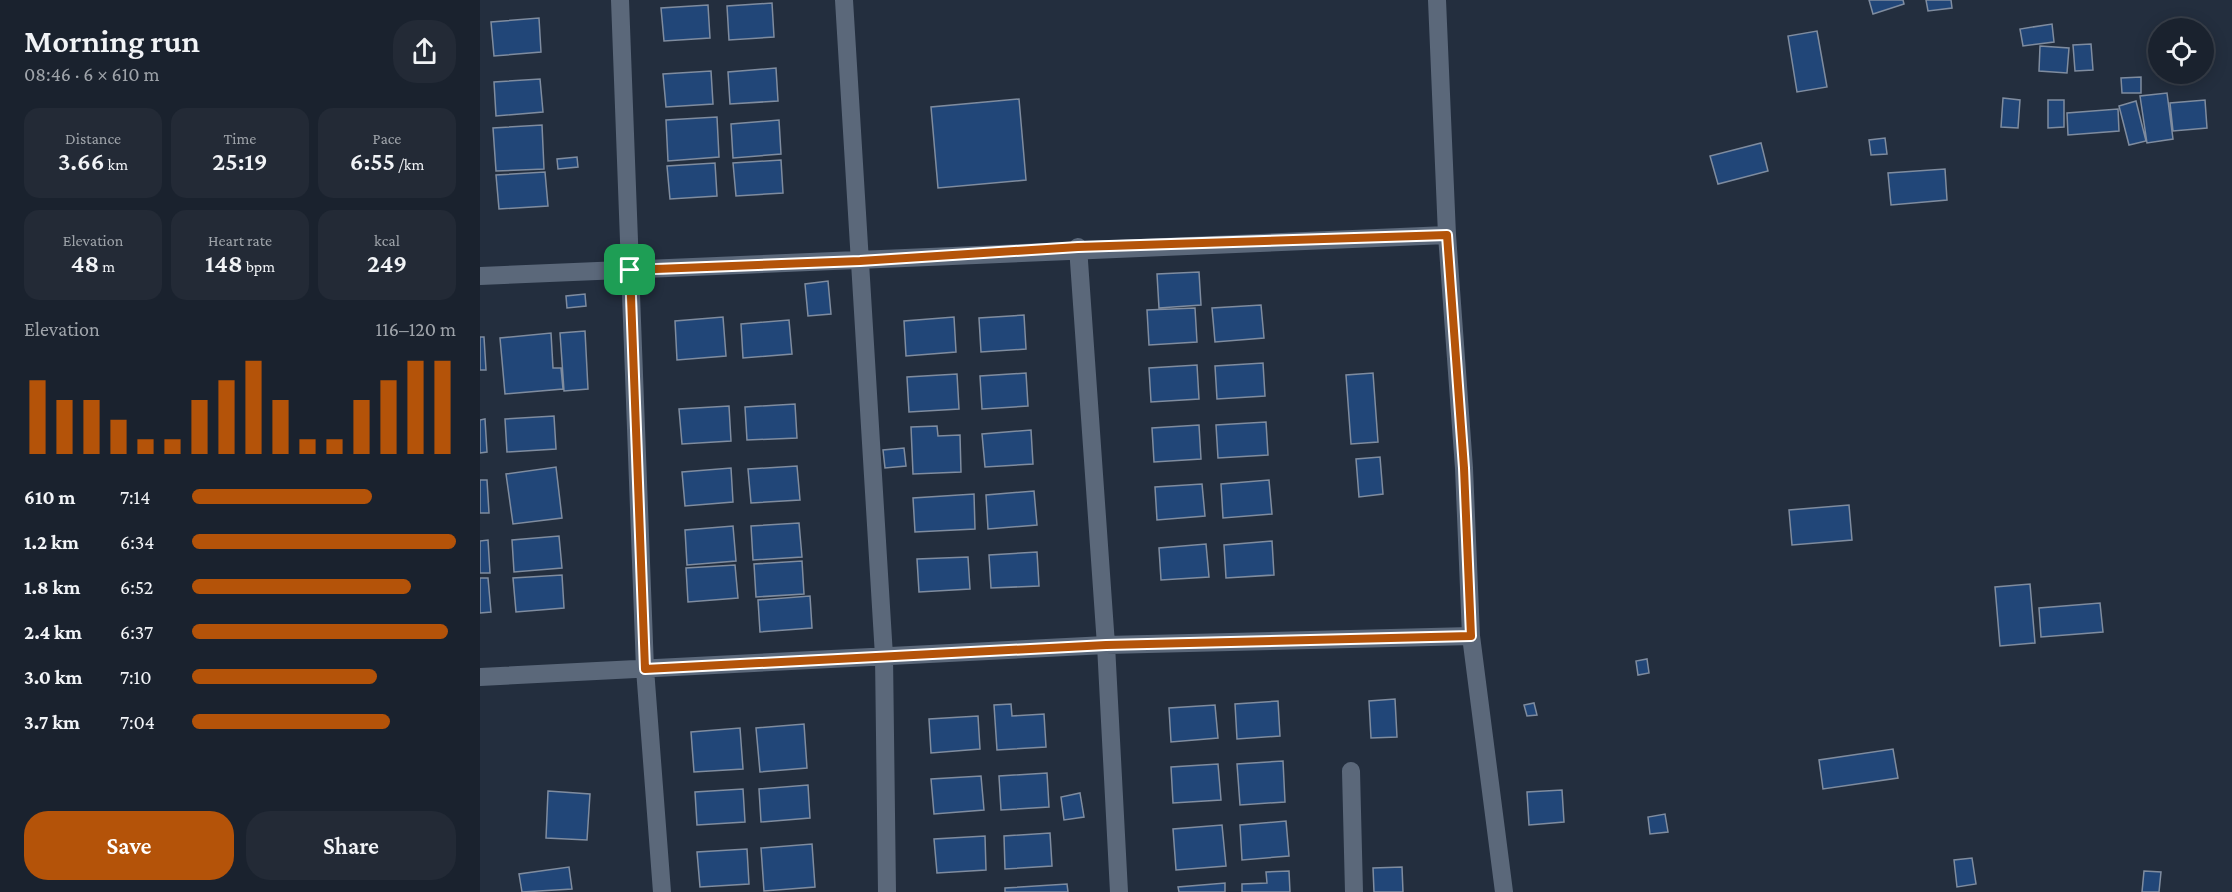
<!DOCTYPE html>
<html lang="en">
<head>
<meta charset="utf-8">
<style>
	body { margin:0; font-family:"Crimson Pro",serif; background:#232a36; color:#f1f3f6; height:100vh; display:flex; flex-direction:column; font-size:22px; white-space:nowrap }
	* { box-sizing:border-box; margin:0 }
	p { font-size:20px; color:#9fa4aa }
	.icon { flex:none; width:33px; height:33px; fill:none; stroke:currentColor; stroke-width:2; stroke-linecap:round; stroke-linejoin:round }
	.map { position:relative; flex:1; overflow:hidden }
	.panel { display:flex; flex-direction:column; background:#1a222e; width:480px }
	.panel>* { flex:none }
	.controls { position:absolute; left:1668px; top:18px; display:grid; gap:12px }
	.controls a { display:grid; place-items:center; width:66px; height:66px; border-radius:50%; background:#1a222e; box-shadow:0 3px 15px #0003,0 0 0 2px #383f4a; font-size:30px }
	.pin { position:absolute; display:grid; place-items:center; width:51px; height:51px; color:#fff; margin:-26px; border-radius:12px; box-shadow:0 3px 9px #0006 }
	.round { display:grid; place-items:center; flex:none; width:63px; height:63px; border-radius:24px; background:#232a36 }
	.head { display:flex; align-items:center; justify-content:space-between; height:102px; padding:0 24px }
	h1 { font-size:33px; font-weight:600; line-height:45px }
	.figures { display:grid; grid-template-columns:repeat(3,1fr); gap:9px; height:102px; padding:6px 24px }
	.figures div { display:grid; align-content:center; border-radius:15px; background:#232a36; text-align:center }
	.figures b { font-size:26px; font-weight:600 }
	.figures small { font-size:16px; font-weight:400 }
	.figures p { font-size:16px }
	.chart { height:168px; padding:12px 24px }
	.chart p { display:flex; justify-content:space-between }
	.chart svg { width:100%; height:108px; margin-top:6px; stroke:#b45309; stroke-width:6 }
	.primary-button { display:flex; gap:12px; margin-top:auto; padding:12px 24px }
	.primary-button a { flex:1; height:69px; border-radius:24px; background:#b45309; color:#fff; font-size:24px; font-weight:600; line-height:69px; text-align:center }
	.primary-button a+a { background:#232a36; color:#f1f3f6 }
	ul { padding:0 24px; list-style:none; font-size:20px }
	li { display:grid; grid-template-columns:96px 72px 1fr; align-items:center; height:45px }
	li i { height:15px; border-radius:8px; background:#b45309 }
	main { display:flex; flex:1; min-height:0 }
	.map>svg:first-child { display:block }
</style>
</head>
<body>
<main>
<section class="panel">
<div class="head"><div><h1>Morning run</h1><p>08:46 · 6 × 610 m</p></div><a class="round"><svg class="icon" aria-label="share" viewBox="0 0 24 24"><path d="M12 15V3M7 8l5-5 5 5M5 13v7h14v-7"/></svg></a></div>
<div class="figures">
<div><p>Distance</p><b>3.66<small> km</small></b></div>
<div><p>Time</p><b>25:19</b></div>
<div><p>Pace</p><b>6:55<small> /km</small></b></div>
</div>
<div class="figures">
<div><p>Elevation</p><b>48<small> m</small></b></div>
<div><p>Heart rate</p><b>148<small> bpm</small></b></div>
<div><p>kcal</p><b>249</b></div>
</div>
<div class="chart"><p><span>Elevation</span>116–120 m</p>
<svg viewBox="0 0 160 44" preserveAspectRatio="none"><path d="M5 44V14M15 44V22M25 44V22M35 44V30M45 44V38M55 44V38M65 44V22M75 44V14M85 44V6M95 44V22M105 44V38M115 44V38M125 44V22M135 44V14M145 44V6M155 44V6"/></svg>
</div>
<ul>
<li><b>610 m</b>7:14<i style="width:68%"></i></li>
<li><b>1.2 km</b>6:34<i style="width:100%"></i></li>
<li><b>1.8 km</b>6:52<i style="width:83%"></i></li>
<li><b>2.4 km</b>6:37<i style="width:97%"></i></li>
<li><b>3.0 km</b>7:10<i style="width:70%"></i></li>
<li><b>3.7 km</b>7:04<i style="width:75%"></i></li>
</ul>
<div class="primary-button"><a>Save</a><a>Share</a></div>
</section>
<div class="map">
<svg width="1752" height="892" viewBox="0 0 1752 892">
	<rect width="100%" height="100%" fill="#232e3e"/>
	<path fill="#214678" stroke="#7f8c9f" stroke-width="1.5" d="M1389,0h34l1,4 -31,10z
		M1446,0h25l1,8 -24,3z
		M292,3l2,34 -45,3 -2,-34z
		M228,5l2,33 -46,3 -3,-33z
		M59,18l2,34 -47,4 -3,-34z
		M1572,24l2,18 -31,4 -3,-17z
		M1337,31l10,56 -30,5 -9,-56z
		M1611,44l2,26 -18,1 -2,-26z
		M1560,46l29,2 -2,25 -28,-2z
		M296,68l2,33 -48,3 -2,-32z
		M231,71l2,33 -47,3 -3,-33z
		M1661,77v16h-19l-1,-15z
		M60,79l3,33 -47,4 -2,-34z
		M1687,93l6,46 -26,4 -7,-47z
		M1523,98l17,2 -2,28 -17,-1z
		M539,99l7,81 -88,8 -7,-81z
		M1568,100h16v27l-16,1z
		M1725,100l2,28 -34,3 -3,-28z
		M1656,101l10,40 -17,4 -10,-39z
		M1638,109l1,22 -51,4 -1,-22z
		M237,117l2,40 -51,4 -2,-41z
		M299,120l2,34 -48,4 -2,-34z
		M62,125l2,44 -48,2 -3,-43z
		M1405,138l2,16 -16,1 -2,-15z
		M1281,143l7,28 -50,13 -8,-28z
		M97,157l1,10 -20,2 -1,-10z
		M301,160l2,33 -47,3 -3,-33z
		M235,163l2,33 -47,3 -3,-33z
		M1465,169l2,31 -56,5 -3,-32z
		M65,172l3,34 -49,3 -3,-34z
		M719,272l2,33 -42,3 -2,-34z
		M348,281l3,33 -23,2 -3,-32z
		M105,294l1,12 -19,2 -1,-12z
		M781,305l3,33 -49,4 -3,-34z
		M715,308l2,34 -48,3 -2,-35z
		M544,315l2,34 -45,3 -2,-34z
		M243,317l3,39 -49,4 -2,-39z
		M474,317l2,35 -50,4 -2,-35z
		M309,320l3,34 -49,4 -2,-34z
		M105,331l3,58 -24,2 -4,-58z
		M71,333l2,35h8l2,21 -58,5 -5,-56z
		M0,337h4l2,33h-6z
		M783,363l2,33 -48,3 -2,-33z
		M717,365l2,34 -48,3 -2,-34z
		M546,373l2,33 -46,3 -2,-33z
		M893,373l5,69 -27,2 -5,-69z
		M477,374l2,35 -50,3 -2,-35z
		M315,404l2,34 -50,2 -2,-33z
		M249,406l2,35 -49,3 -3,-35z
		M74,416l2,33 -49,3 -2,-33z
		M5,419l2,33 -7,1v-33z
		M786,422l2,33 -50,3 -2,-33z
		M719,425l2,34 -47,3 -2,-34z
		M457,426l1,10 22,-1 1,37 -48,2 -2,-47z
		M551,430l2,34 -48,3 -3,-33z
		M424,448l2,18 -21,2 -2,-18z
		M900,457l3,37 -24,3 -3,-38z
		M317,466l3,34 -49,3 -3,-34z
		M76,467l6,51 -49,6 -7,-50z
		M251,468l2,34 -48,4 -3,-34z
		M0,480h7l2,33h-9z
		M789,480l3,34 -49,4 -2,-34z
		M722,484l3,32 -48,4 -2,-33z
		M554,491l3,34 -49,4 -2,-34z
		M494,494l1,35 -60,3 -2,-34z
		M1369,505l3,35 -60,5 -3,-35z
		M319,523l3,34 -49,3 -2,-34z
		M253,526l3,35 -49,4 -2,-35z
		M79,536l3,32 -48,4 -2,-32z
		M8,540l2,33h-10v-32z
		M792,541l2,34 -48,3 -2,-33z
		M726,544l3,33 -48,3 -2,-32z
		M557,552l2,34 -48,2 -2,-33z
		M488,557l2,32 -51,3 -2,-33z
		M322,561l2,33 -48,3 -2,-33z
		M255,565l3,33 -50,4 -2,-34z
		M82,575l2,33 -48,4 -3,-34z
		M0,578h8l3,34 -11,1z
		M1550,584l5,59 -35,3 -5,-59z
		M330,596l2,32 -52,4 -2,-32z
		M1620,603l3,29 -62,5 -2,-29z
		M1167,659l2,14 -11,2 -2,-14z
		M915,699l2,38 -26,1 -2,-37z
		M798,701l2,35 -43,3 -2,-35z
		M1054,703l3,12 -10,1 -3,-11z
		M531,704l1,12 32,-2 2,33 -49,3 -3,-45z
		M735,705l3,33 -47,4 -2,-34z
		M498,716l2,33 -49,4 -2,-34z
		M324,724l3,44 -47,4 -4,-44z
		M260,728l3,41 -49,3 -3,-40z
		M1413,749l5,29 -75,11 -4,-29z
		M803,761l2,41 -45,3 -3,-41z
		M738,764l3,36 -48,3 -2,-36z
		M567,773l2,34 -48,3 -2,-34z
		M501,776l3,34 -50,4 -3,-35z
		M328,785l2,33 -49,4 -2,-33z
		M263,789l2,33 -48,3 -2,-33z
		M1082,790l2,32 -35,3 -2,-33z
		M68,791l42,3 -3,46 -41,-2z
		M600,793l4,24 -20,3 -3,-23z
		M1185,814l3,18 -18,2 -2,-17z
		M806,821l3,35 -47,4 -2,-35z
		M742,825l4,41 -50,4 -3,-41z
		M570,833l2,33 -47,3 -1,-33z
		M505,836l1,34 -49,3 -3,-34z
		M332,844l3,43 -51,4 -3,-43z
		M267,849l2,35 -49,3 -3,-35z
		M1492,858l4,26 -19,3 -3,-27z
		M89,867l3,22 -50,3 -3,-18z
		M922,867l1,25h-29l-1,-24z
		M809,871l1,21h-48v-8l25,-1 -1,-11z
		M1664,871l17,1 -2,20h-17z
		M745,883v9h-46l-1,-5z
		M587,884l1,8h-63v-4z"/>
	<g fill="none" stroke-linecap="round" stroke-linejoin="round">
		<path stroke="#5b687a" stroke-width="18" d="M140,0l25,669 17,223
			M364,0l40,656 3,236
			M957,0l10,235 17,233 7,168 33,256
			M598,247l28,398 13,247
			M0,276c322,-13 644,-30 967,-41
			M0,677l626,-32 365,-9
			M871,771l3,121"/>
	</g>
	<g fill="none" stroke-linecap="round" stroke-linejoin="round">
		<g stroke="#fff" stroke-width="12">
			<path id="route" d="M967,235l17,233 7,168 -365,9 -461,24 -15,-399 230,-9 218,-14z"/>
		</g>
		<use href="#route" stroke="#b45309" stroke-width="8"/>
	</g>
</svg>
<div class="controls">
<a><svg class="icon" aria-label="locate" viewBox="0 0 24 24"><circle cx="12" cy="12" r="6"/><path d="M12 2v4M12 18v4M2 12h4M18 12h4"/></svg></a>
</div>
<div class="pin" style="left:150px;top:270px;background:#1e9e55"><svg class="icon" aria-label="arrive" viewBox="0 0 24 24"><path d="M6 21V4h12l-3 4 3 4H6"/></svg></div>
</div>
</main>
</body>
</html>
